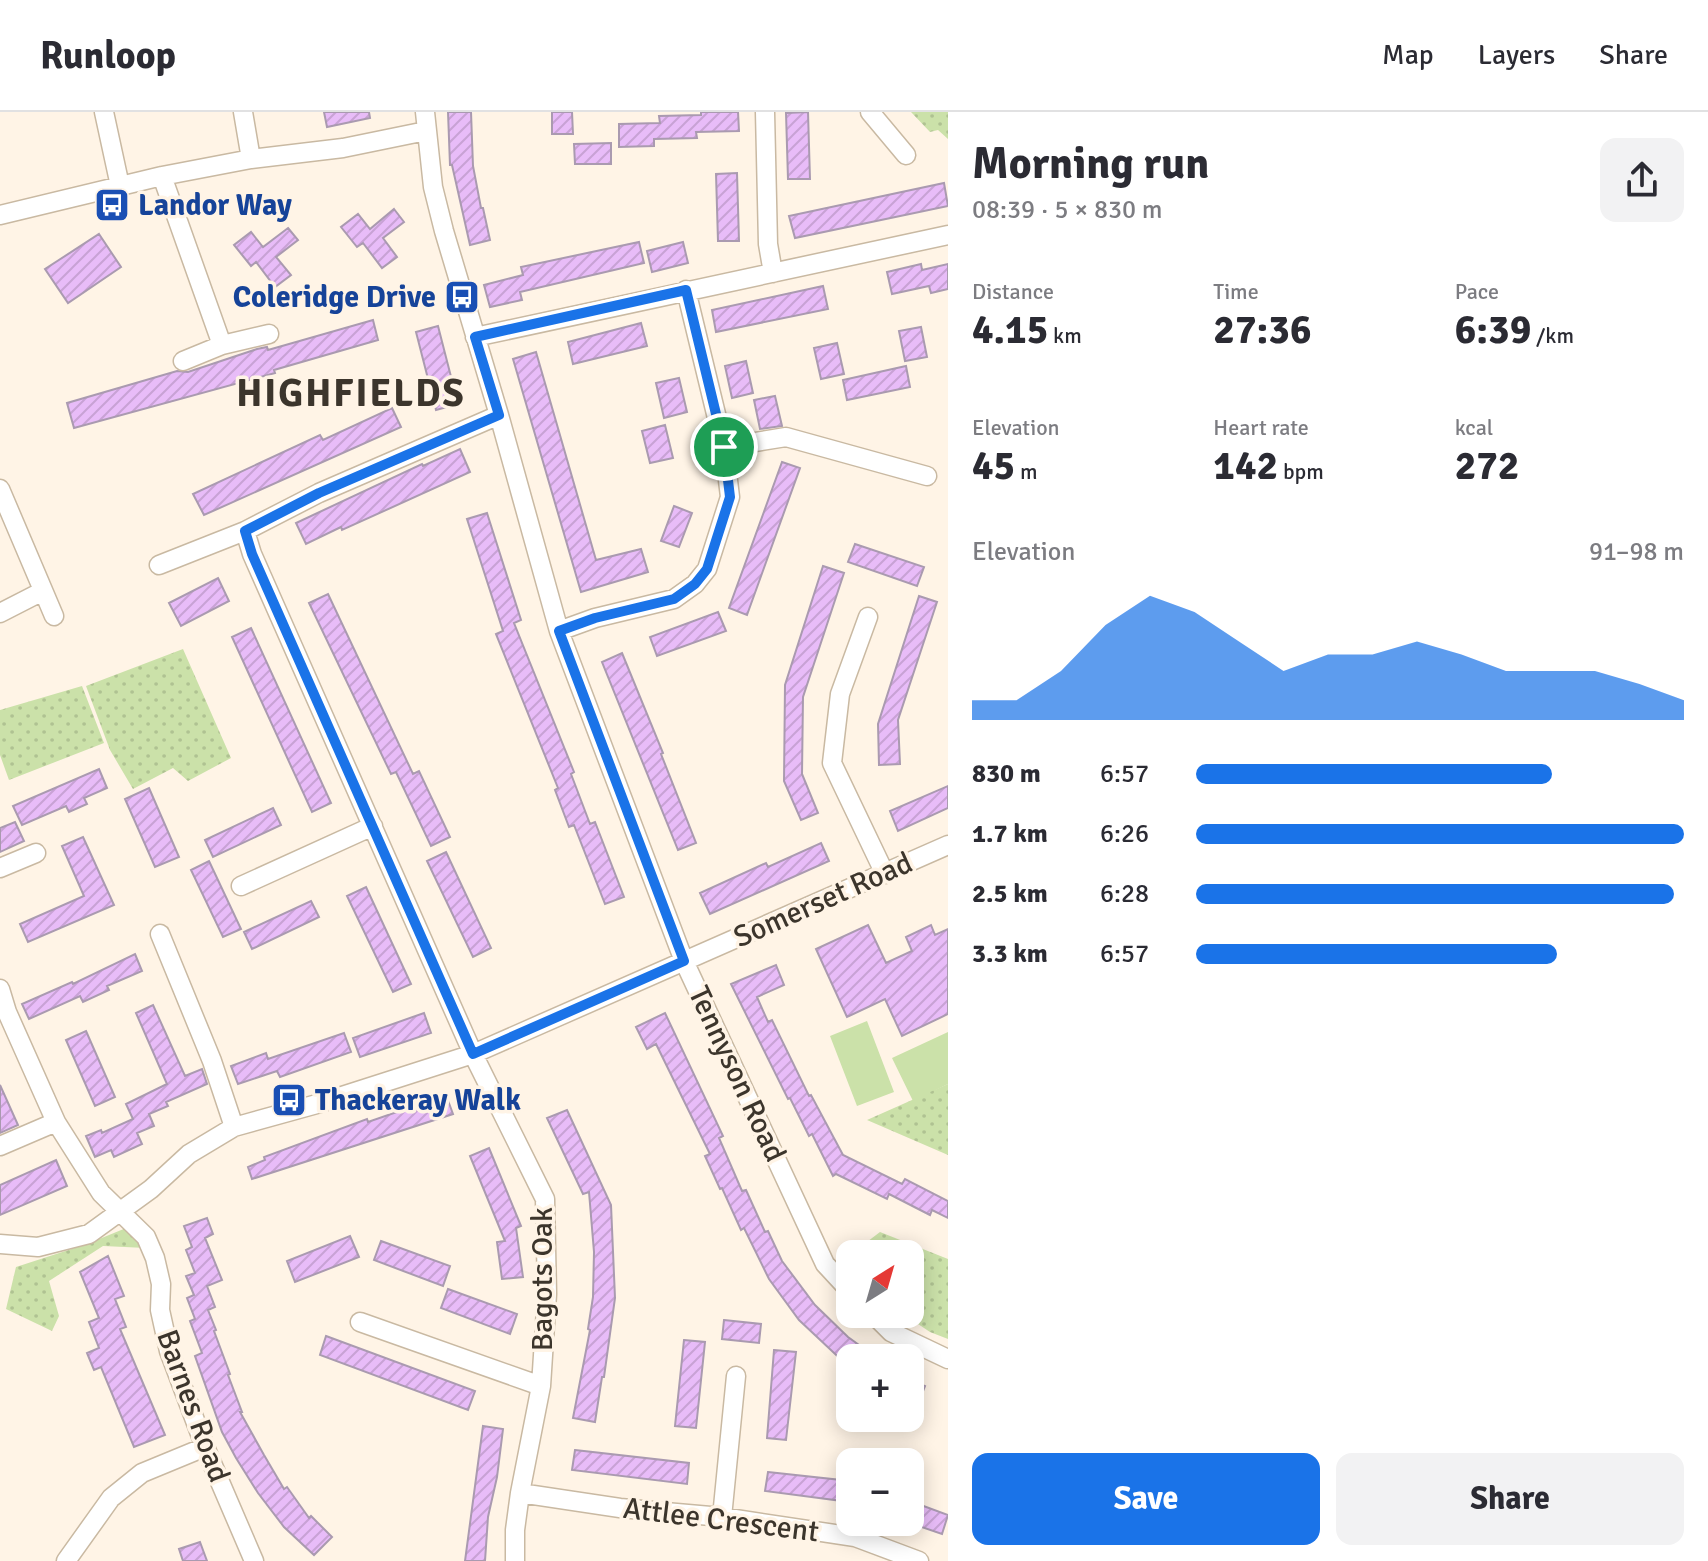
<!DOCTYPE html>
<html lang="en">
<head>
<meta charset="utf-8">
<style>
	body { margin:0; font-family:Signika,sans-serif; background:#f2f2f3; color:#2b2b33; height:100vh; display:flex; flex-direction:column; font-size:30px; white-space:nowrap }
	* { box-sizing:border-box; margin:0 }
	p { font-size:26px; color:#7c7c81 }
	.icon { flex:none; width:44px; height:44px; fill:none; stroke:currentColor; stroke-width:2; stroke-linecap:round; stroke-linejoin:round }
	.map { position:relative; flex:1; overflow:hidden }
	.drawer { display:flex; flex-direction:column; background:#fff; width:760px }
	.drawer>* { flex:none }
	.needle { width:52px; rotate:37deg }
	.tools { position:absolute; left:836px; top:1128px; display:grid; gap:16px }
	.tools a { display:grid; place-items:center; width:88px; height:88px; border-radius:16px; background:#fff; box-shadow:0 4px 20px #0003; font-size:40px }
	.pin { position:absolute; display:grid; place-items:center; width:68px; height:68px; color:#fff; margin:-34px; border:4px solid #fff; border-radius:50%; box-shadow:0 2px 8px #0007 }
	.round { display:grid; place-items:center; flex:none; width:84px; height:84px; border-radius:16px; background:#f2f2f3 }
	.summary { display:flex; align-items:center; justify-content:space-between; height:136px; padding:0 24px }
	h1 { font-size:44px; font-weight:700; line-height:60px }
	.stats { display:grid; grid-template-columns:repeat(3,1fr); gap:12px; height:136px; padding:8px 24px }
	.stats div { display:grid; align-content:center }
	.stats b { font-size:40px; font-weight:700 }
	.stats small { font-size:22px; font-weight:400 }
	.stats p { font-size:22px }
	.chart { height:224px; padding:16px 24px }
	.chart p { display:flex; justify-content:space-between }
	.chart svg { width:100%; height:144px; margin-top:8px; fill:#1a73e8; opacity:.7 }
	.cta { display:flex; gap:16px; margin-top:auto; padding:16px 24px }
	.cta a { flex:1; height:92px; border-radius:16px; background:#1a73e8; color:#fff; font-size:32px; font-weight:700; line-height:92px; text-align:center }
	.cta a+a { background:#f2f2f3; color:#2b2b33 }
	ul { padding:0 24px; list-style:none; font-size:26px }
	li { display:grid; grid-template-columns:128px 96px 1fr; align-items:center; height:60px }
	li i { height:20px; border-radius:10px; background:#1a73e8 }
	header { display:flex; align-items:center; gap:48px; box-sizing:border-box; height:112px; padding:0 40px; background:#fff; border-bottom:2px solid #e1e1e2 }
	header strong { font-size:38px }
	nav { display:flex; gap:44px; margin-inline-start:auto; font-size:28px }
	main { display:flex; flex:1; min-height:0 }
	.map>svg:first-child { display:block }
</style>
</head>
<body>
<header>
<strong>Runloop</strong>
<nav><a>Map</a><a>Layers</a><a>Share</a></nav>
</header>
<main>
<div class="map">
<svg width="948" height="1449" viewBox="0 0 948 1449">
	<defs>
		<pattern id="park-dots" width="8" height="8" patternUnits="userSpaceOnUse" patternTransform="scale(2)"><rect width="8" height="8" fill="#cbe1a9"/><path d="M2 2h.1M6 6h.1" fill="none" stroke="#afc292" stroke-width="1.8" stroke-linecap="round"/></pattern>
		<pattern id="building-hatch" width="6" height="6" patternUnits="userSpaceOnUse" patternTransform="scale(2)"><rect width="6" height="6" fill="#e8bcf8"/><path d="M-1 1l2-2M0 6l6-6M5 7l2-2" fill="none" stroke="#c8a2d5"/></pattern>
	</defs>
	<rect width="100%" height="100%" fill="#fff4e6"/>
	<path fill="#cbe1a9" d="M867,909l27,71 -37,14 -27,-70z
		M948,920v52l-35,17 -21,-43z"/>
	<path fill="url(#park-dots)" d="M911,0h37v27l-10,-9 -8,2z
		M183,537l48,109 -43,23 -15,-13 -40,21 -23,-39 -24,-64z
		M82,574l22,57 -95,37 -9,-25v-45z
		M948,972v71l-81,-35z
		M131,1114l15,22 -43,-2 -54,35 10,35 -7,15 -46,-22 10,-42 71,-23z
		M880,1120l68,27v80l-18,-7 -27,-18h7v-60h-59z"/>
	<path fill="url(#building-hatch)" stroke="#aa9ab0" stroke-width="2" d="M324,0h45l1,6 -43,9z
		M448,0h23l2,54 8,42h2l7,32 -20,5 -18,-80h-2z
		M552,0h20l1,22h-21z
		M701,0h37l1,19 -43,1 1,6 -43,1v7l-35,1v-23l41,-1 -1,-7 42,-1z
		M808,0l2,67h-22l-2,-66z
		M611,31v21h-36l-1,-20z
		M737,61l2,68h-21l-2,-67z
		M944,71l4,23 -153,32 -6,-22z
		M394,97l10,13 -21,16 14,19 -15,11 -19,-25 -6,4 -16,-20 17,-13 12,15z
		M288,116l10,12 -22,17 15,18 -16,12 -19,-25 -5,4 -17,-21 17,-13 12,15z
		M99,122l22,33 -53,36 -23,-34z
		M639,130l5,21 -124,29 2,8 -32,7 -6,-22 39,-10 -2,-8z
		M683,130l5,21 -36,9 -5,-21z
		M921,152l1,6 26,-6v25l-17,4 -2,-7 -37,8 -5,-22z
		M823,174l5,23 -112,23 -4,-22z
		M373,208l5,20 -104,30 1,3 -201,55 -7,-25 110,-32 11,1 69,-23 10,-2 1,3z
		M641,211l6,23 -74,18 -5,-22z
		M438,214l20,78 -22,6 -20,-78z
		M921,215l6,30 -22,4 -6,-30z
		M837,231l7,31 -23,5 -7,-31z
		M536,240l60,208 45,-11 7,23 -67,20 -68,-233z
		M746,249l7,32 -21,5 -7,-32z
		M906,254l4,21 -63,13 -4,-20z
		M679,266l8,34 -23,6 -8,-35z
		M775,284l7,30 -22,3 -6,-29z
		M392,296l9,19 -197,88 -11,-21 127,-59 3,5z
		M665,313l8,33 -23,5 -8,-32z
		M460,337l10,23 -128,58 -1,-3 -35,17 -10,-21 126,-59 1,2z
		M782,350l18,6 -53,147 -18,-7z
		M674,394l18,7 -13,34 -18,-6z
		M487,401l34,107 -7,3 60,149 -3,2 19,50 5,-2 29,75 -19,7 -31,-79 -5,2 -14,-37 3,-2 -62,-154 7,-3 -36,-112z
		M855,432l69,23 -7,19 -69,-24z
		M823,454l21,7 -41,124 -1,77 16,39 -17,7 -17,-39 1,-96z
		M218,466l11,23 -48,25 -12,-23z
		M328,482l85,180 6,-3 31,66 -19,9 -35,-74 -5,2 -82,-171z
		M919,484l18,6 -39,118 2,44 -21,1 -1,-41z
		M718,500l8,19 -69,25 -7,-19z
		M251,516l80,175 -19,9 -80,-175z
		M622,541l41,100 -2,1 35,89 -18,7 -76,-188z
		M99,657l8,19 -23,10 3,6 -18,8 -3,-6 -44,19 -9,-19z
		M948,674v22l-50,23 -8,-20z
		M149,676l30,69 -24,10 -30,-68z
		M273,696l8,17 -68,32 -8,-17z
		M15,710l9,19 -24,11v-24z
		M83,725l31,68 -86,37 -8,-18 64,-28 -22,-50z
		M821,731l8,18 -119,53 -10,-21 66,-30 2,4z
		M446,740l45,96 -18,9 -46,-96z
		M209,749l32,68 -18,8 -32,-67z
		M366,775l45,97 -18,8 -46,-96z
		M311,789l8,16 -67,32 -8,-17z
		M868,813l18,38 26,-12 -6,-14 25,-12 4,10 13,-6v85l-46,22 -17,-37 -38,18 -31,-68z
		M135,842l7,17 -35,15 2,4 -26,12 -3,-6 -51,23 -7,-15 50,-22 1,2z
		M776,853l8,20 -27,12 11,25 4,-2 37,76 2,-1 32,60 59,29 3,-5 43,22v17l-16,-8 -2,5 -41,-21 -2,5 -51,-25 -3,2 -21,-42 -3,2 -19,-38 -2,1 -57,-115z
		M153,893l32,71 17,-7 5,15 -41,18 2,4 -19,8 5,12 -17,7 5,11 -28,13 -3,-7 -16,7 -9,-21 15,-6 1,3 31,-14 -7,-15 41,-20 -31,-71z
		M424,901l7,20 -71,24 -7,-19z
		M665,901l58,123 -4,2 23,53 4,-1 19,42 3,-1 14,30 33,44 33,32 29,21h-27v10l-51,-48 -30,-41 -25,-51 -3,2 -19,-42 -2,1 -15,-33 5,-2 -54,-110 -9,5 -11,-22z
		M86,919l29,66 -20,9 -29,-66z
		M344,921l7,19 -71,25 -3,-6 -39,13 -7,-18 35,-13 2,6z
		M0,973l18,40 -18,8z
		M446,983l7,19 -201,65 -4,-12 17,-7 -1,-3 103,-38 1,3z
		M567,998l44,95 4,93 -11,79h-2l-7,45 -22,-4 17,-88 -2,-1 5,-32 1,-45 -5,-60 -6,2 -36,-76z
		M489,1036l32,78 -5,2 7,49 -21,2 -5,-37 8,-1 -35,-85z
		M56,1048l11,26 -67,29v-30z
		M207,1106l6,16 -8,4 17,42 -15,6 8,21 -7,3 8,20 -2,1 16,43 -2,1 14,37h-2l24,43 20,34 3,-2 22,31 2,-2 21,21 -18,18 -30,-28 -26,-34 -22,-35 -14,-26 -27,-76 7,-3 -12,-32 5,-2 -8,-21 7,-3 -8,-19 9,-3 -9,-23 6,-3 -8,-21z
		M350,1124l9,21 -64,25 -8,-21z
		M381,1129l69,25 -7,20 -69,-26z
		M108,1144l16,40 -9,3 11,28 -6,2 45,106 -31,12 -33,-80 -7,3 -7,-17 12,-5 -10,-26 10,-4 -19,-46z
		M448,1177l69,25 -7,20 -69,-26z
		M724,1208l37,4 -2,19 -37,-4z
		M326,1224l149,55 -7,19 -148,-55z
		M684,1228l21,2 -9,86 -21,-2z
		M774,1238l22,2 -10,88 -19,-2z
		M910,1268l15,6 -14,36h-1z
		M483,1314l20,3 -6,48 -9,40 -3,44h-20z
		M575,1338l114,13 -2,21 -115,-14z
		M768,1360l82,9v21l-85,-11z
		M910,1389l38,14 -6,19 -32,-11z
		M200,1430l7,19h-24l-4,-12z"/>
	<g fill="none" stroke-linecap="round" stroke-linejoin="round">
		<g stroke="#c9b9a2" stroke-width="21">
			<path id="minor" d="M104,0l16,74
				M243,0l8,47
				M425,0l8,75 11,44 55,184 60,216 125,330 141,303 25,27
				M765,0l3,132 5,29
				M870,0l36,43
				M162,64l60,169 47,-11
				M0,103l162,-39 89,-17 92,-11 83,-17
				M475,225l473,-102
				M183,249l39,-16
				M724,335l62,-10 141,39
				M0,377l54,127
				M245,419l7,23 221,500 72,145 2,95 -6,92 -21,107 -5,37v31
				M159,453l86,-34 74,-38 180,-78
				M0,501l43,-22
				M868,505l-28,77 -8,69 53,111
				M559,519l36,-13 79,-19 21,-15 12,-15 23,-72 -6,-50 -38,-157
				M0,756l36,-15
				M241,774l132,-60
				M160,822l52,127 22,66
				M0,877l7,23 49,110 45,71 45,44 9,21 6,26 -1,26 9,41 36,96 49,114
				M0,1034l56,-24
				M0,1132l38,3 51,-13 62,-45 38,-35 45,-27 83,-23 156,-50 475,-209
				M873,1202l18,18 57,27
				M360,1210l181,64
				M520,1381l100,15 102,9 133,20 64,24
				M722,1405l14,-141
				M66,1449l45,-63 31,-25 63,-26"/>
		</g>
		<use href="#minor" stroke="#fff" stroke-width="18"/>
	</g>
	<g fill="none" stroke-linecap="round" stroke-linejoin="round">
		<g stroke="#fff" stroke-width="16">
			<path id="route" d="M686,178l38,157 6,50 -23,72 -12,15 -21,15 -79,19 -36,13 125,330 -211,93 -221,-500 -7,-23 74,-38 180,-78 -24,-78z"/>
		</g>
		<use href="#route" stroke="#1a73e8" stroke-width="10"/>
	</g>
	<defs>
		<g id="bus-square" transform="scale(1.8)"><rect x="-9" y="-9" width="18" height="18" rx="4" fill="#1a4fb4" stroke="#fff4e6"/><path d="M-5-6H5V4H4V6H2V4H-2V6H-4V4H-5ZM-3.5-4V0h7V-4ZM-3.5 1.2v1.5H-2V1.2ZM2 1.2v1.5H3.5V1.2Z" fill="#fff"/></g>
	</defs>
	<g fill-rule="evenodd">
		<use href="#bus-square" x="112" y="93"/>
		<use href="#bus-square" x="462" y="185"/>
		<use href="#bus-square" x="289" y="988"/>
	</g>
	<g text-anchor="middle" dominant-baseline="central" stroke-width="7" stroke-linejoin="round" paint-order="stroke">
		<g font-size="30" font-weight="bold" fill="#164399" stroke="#fff4e6" text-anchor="start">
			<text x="138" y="93">Landor Way</text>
			<text x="436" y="185" text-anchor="end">Coleridge Drive</text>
			<text x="315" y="988">Thackeray Walk</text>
		</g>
		<g font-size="30" fill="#3c352c" stroke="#fff4e6">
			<text transform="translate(823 788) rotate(-24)">Somerset Road</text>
			<text transform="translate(737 962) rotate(65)">Tennyson Road</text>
			<text transform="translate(542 1167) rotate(-90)">Bagots Oak</text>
			<text transform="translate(193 1294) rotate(70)">Barnes Road</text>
			<text transform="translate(721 1408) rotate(7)">Attlee Crescent</text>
		</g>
		<g font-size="38" font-weight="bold" letter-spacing="2" fill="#3c352c" stroke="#fff4e6">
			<text x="351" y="281">HIGHFIELDS</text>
		</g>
	</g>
</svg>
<div class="tools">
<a><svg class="needle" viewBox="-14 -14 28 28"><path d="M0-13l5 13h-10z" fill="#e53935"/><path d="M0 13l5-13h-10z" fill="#7c7c81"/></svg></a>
<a>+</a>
<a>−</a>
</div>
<div class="pin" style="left:724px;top:335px;background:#1e9e55"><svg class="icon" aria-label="arrive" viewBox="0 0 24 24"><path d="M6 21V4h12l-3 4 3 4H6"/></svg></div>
</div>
<section class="drawer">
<div class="summary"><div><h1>Morning run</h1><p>08:39 · 5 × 830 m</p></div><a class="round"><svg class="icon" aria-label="share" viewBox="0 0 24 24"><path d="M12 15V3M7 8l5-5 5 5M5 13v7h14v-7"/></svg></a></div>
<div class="stats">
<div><p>Distance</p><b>4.15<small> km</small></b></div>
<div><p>Time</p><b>27:36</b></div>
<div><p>Pace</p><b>6:39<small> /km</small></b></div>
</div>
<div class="stats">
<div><p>Elevation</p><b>45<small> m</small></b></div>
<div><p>Heart rate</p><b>142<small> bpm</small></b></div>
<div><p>kcal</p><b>272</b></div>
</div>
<div class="chart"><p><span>Elevation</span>91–98 m</p>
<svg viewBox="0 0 160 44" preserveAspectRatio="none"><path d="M0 44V38L10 38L20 29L30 15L40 6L50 11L60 20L70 29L80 24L90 24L100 20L110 24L120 29L130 29L140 29L150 33L160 38V44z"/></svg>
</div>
<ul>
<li><b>830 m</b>6:57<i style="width:73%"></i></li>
<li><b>1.7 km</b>6:26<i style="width:100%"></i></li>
<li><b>2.5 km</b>6:28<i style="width:98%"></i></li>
<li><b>3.3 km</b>6:57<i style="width:74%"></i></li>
</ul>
<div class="cta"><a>Save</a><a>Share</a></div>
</section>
</main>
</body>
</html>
